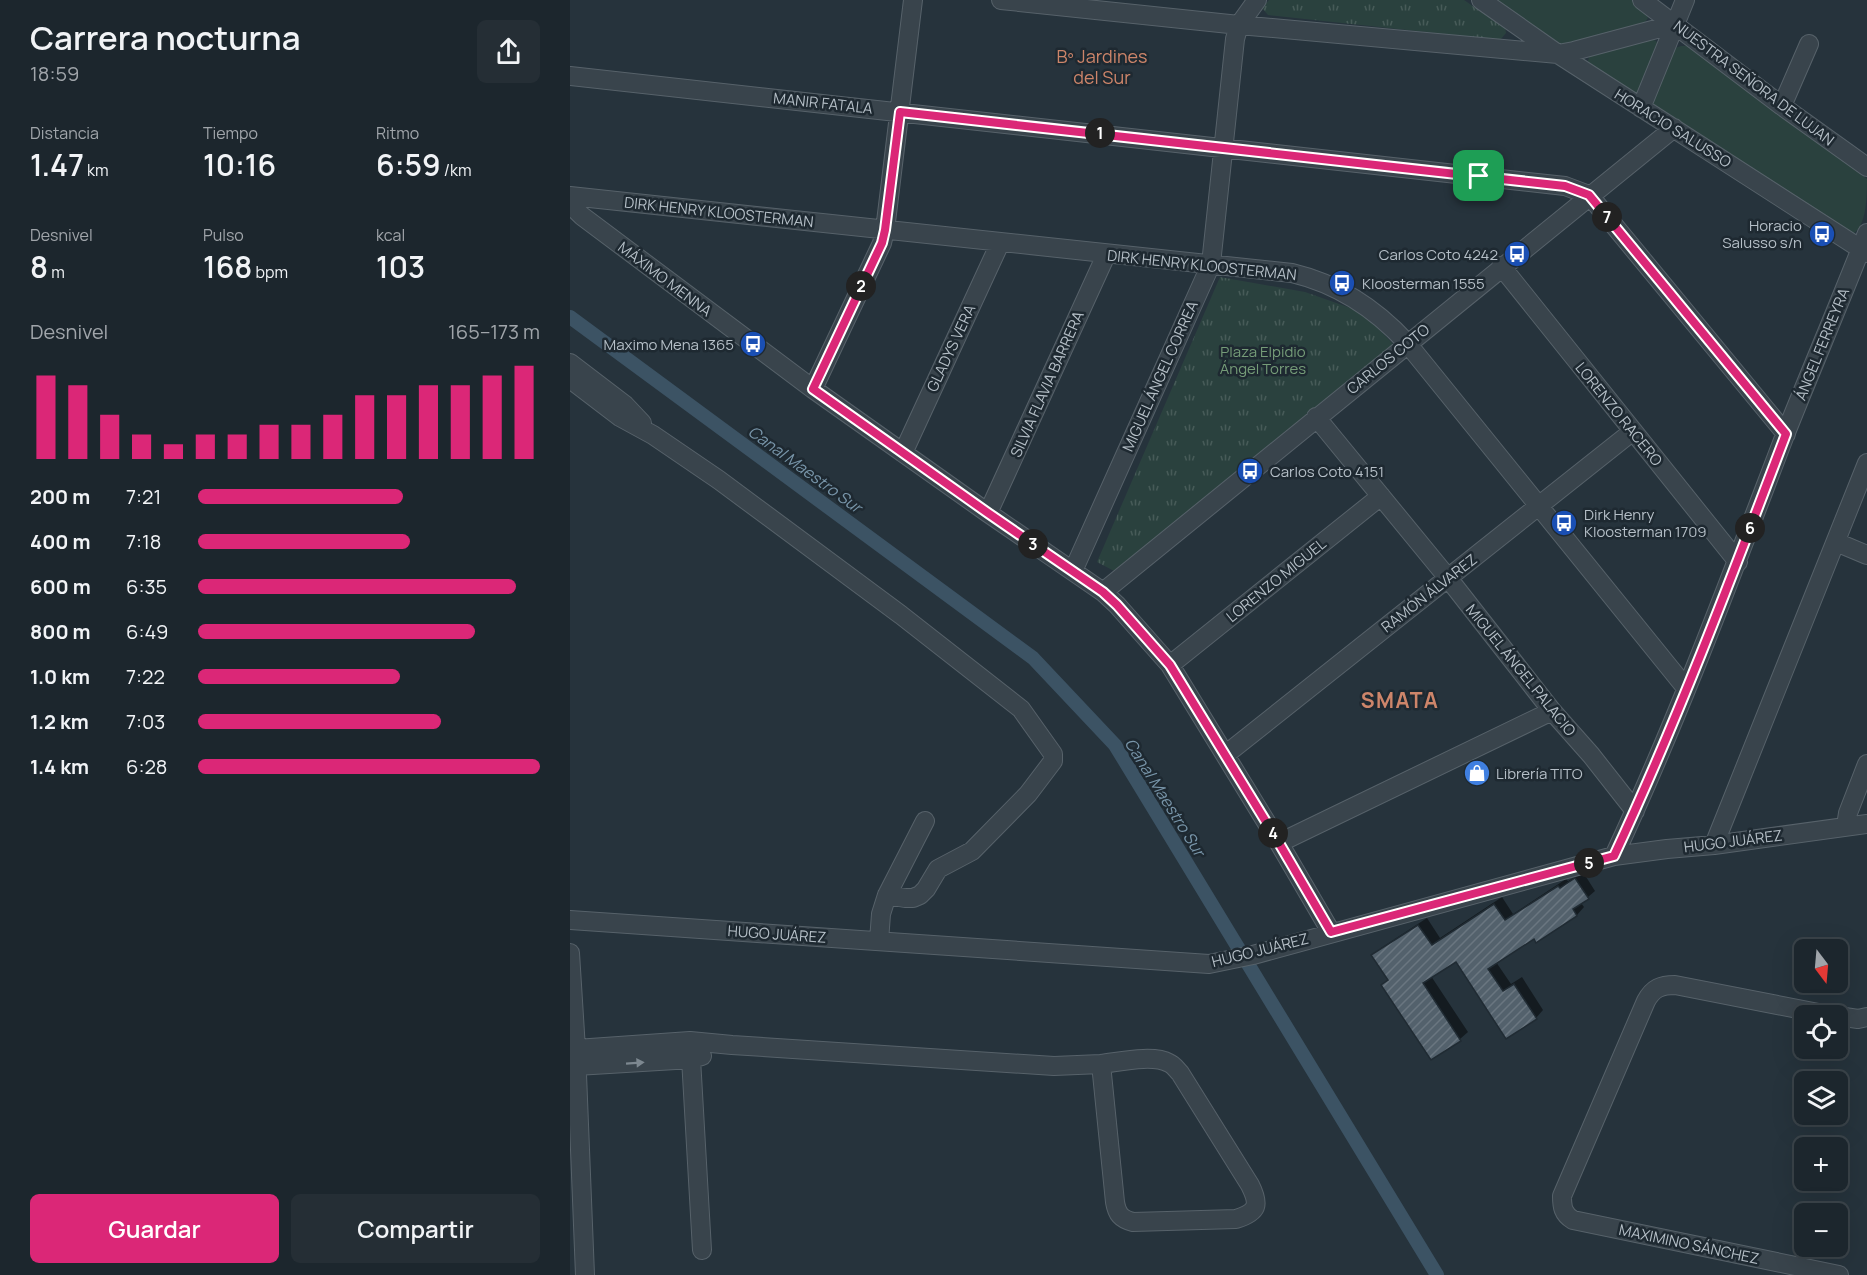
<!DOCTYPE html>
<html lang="es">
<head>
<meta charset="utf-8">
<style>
	body { margin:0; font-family:Manrope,sans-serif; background:#252e35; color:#f1f3f6; height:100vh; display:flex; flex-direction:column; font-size:22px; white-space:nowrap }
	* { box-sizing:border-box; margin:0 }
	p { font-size:20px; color:#a0a5aa }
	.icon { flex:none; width:33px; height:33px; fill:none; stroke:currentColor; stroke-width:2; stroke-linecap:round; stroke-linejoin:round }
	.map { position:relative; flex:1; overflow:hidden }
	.side { display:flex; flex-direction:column; background:#1c262d; width:570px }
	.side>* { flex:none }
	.needle { width:39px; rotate:164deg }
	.controls { position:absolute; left:1224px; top:939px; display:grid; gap:12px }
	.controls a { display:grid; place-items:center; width:54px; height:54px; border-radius:9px; background:#1c262d; box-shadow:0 6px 24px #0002,0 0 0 2px #3a4349; font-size:30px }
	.pin { position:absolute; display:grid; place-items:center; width:51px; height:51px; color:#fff; margin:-26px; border-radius:12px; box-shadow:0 3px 9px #0006 }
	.km { position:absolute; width:30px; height:30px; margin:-15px; border-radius:50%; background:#222; color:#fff; font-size:16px; line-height:30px; text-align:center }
	.round { display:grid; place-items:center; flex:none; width:63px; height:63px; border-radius:9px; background:#252e35 }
	.head { display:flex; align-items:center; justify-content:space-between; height:102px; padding:0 30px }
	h1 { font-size:33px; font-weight:600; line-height:45px }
	.metrics { display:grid; grid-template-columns:repeat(3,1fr); gap:9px; height:102px; padding:6px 30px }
	.metrics div { display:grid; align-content:center }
	.metrics b { font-size:30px; font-weight:600 }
	.metrics small { font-size:16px; font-weight:400 }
	.metrics p { font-size:16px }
	.chart { height:168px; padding:12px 30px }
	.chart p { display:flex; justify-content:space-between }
	.chart svg { width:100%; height:108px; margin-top:6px; stroke:#db2777; stroke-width:6 }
	.action { display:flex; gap:12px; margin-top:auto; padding:12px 30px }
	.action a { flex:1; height:69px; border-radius:9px; background:#db2777; color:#fff; font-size:24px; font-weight:600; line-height:69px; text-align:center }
	.action a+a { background:#252e35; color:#f1f3f6 }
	ul { padding:0 30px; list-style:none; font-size:20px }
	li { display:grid; grid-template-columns:96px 72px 1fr; align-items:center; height:45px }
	li i { height:15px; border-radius:8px; background:#db2777 }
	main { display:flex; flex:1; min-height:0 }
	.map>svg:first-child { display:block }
</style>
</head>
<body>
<main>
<section class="side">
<div class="head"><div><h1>Carrera nocturna</h1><p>18:59</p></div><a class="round"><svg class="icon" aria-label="share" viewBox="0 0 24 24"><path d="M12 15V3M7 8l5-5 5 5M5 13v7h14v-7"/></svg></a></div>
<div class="metrics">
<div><p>Distancia</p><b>1.47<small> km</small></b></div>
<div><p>Tiempo</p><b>10:16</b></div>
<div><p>Ritmo</p><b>6:59<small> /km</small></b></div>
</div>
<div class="metrics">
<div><p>Desnivel</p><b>8<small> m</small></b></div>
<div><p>Pulso</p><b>168<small> bpm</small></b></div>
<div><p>kcal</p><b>103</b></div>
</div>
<div class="chart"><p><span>Desnivel</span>165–173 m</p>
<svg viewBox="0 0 160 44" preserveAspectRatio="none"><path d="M5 44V10M15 44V14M25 44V26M35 44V34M45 44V38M55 44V34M65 44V34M75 44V30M85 44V30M95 44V26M105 44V18M115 44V18M125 44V14M135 44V14M145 44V10M155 44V6"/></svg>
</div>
<ul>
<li><b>200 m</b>7:21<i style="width:60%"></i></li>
<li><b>400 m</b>7:18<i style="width:62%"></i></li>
<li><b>600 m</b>6:35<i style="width:93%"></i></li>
<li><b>800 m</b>6:49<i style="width:81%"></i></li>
<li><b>1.0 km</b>7:22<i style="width:59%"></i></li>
<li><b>1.2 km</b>7:03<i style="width:71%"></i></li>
<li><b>1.4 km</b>6:28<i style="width:100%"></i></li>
</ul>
<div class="action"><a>Guardar</a><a>Compartir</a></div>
</section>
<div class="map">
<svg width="1297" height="1275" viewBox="0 0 1297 1275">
	<defs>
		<pattern id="park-tufts" width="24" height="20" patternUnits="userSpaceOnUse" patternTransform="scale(1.5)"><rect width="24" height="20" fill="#2a413e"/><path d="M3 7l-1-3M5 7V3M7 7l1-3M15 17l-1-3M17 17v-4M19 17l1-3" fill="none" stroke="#475b58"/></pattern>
		<pattern id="building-hatch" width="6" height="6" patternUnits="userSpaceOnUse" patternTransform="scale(1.5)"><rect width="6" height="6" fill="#53616c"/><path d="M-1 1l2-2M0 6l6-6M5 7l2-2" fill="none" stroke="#6a7680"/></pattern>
	</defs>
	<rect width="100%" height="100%" fill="#26333c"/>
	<path fill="#2a413e" d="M921,0h142l12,9 3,9 -5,7 -79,23z
		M1077,37l9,4 4,8 -23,47 -47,-27 -2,-8 2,-8z
		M1111,46h6l142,103 38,30c0,17 0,46 -14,55l-200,-126 -1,-5 23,-55z"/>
	<path fill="url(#park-tufts)" d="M699,0h195l41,28 1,5 -6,7 -232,-25 -6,-7z
		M650,277l85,15 57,20 34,35 -280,225 -19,-10z"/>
	<path fill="#0007" d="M1013,872l12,19 -14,12 3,4 -7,8 -40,26 -3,-4 -38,25 15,22 11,-7 21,33 -7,8 -80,-58 -25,16 37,56 -8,7 -28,19 -43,-79 -16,-23 8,-8 46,-30 13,20 62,-41 11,17 53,-35 2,2z"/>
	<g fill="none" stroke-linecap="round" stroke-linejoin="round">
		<path stroke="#3c5364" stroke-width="14" d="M0,317l463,341 82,87 322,530"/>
	</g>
	<path fill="url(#building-hatch)" stroke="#202b33" stroke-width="1.5" d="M1005,878l14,21 -16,10 4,7 -41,27 -2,-4 -46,30 15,22 11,-7 23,35 -31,20 -50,-77 -33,21 38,58 -30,19 -50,-75 7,-5 -17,-25 47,-30 14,20 62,-41 11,16 53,-34 2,2z"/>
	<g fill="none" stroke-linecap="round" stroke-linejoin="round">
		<g stroke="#57626a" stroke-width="20">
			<path id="minor" d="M431,0l238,25 319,29 16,-3 101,-27
				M911,0l77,54 309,199
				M1072,0l140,106 85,61
				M0,76l995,110 24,9 197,239
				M1212,106l27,-62
				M1071,108l44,-108
				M0,196l722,77c46,11 83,35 115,70l279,345
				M0,204l12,12 231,173 175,124 115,79 14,13 53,60 109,178 52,89
				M931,266l237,296
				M0,363l55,42 17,18
				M0,379l50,38 33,18 66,45 182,135 120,94 32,45v7l-25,33 -56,57 -34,18 -12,20 -6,6 -7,3h-8l-18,-3
				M243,389l69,-146 3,-13 28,-230
				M746,417l132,161 104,133 39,44 44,56
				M333,453l97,-210
				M418,513l118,-258
				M1266,542l31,13
				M503,571l138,-307 24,-225 4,-14 18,-25
				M533,592l571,-464
				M600,665l211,-169
				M655,755l408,-324
				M1276,826l2,-13 19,-49
				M709,843l273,-132
				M1144,845l153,-382
				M1044,856c64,-137 117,-280 171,-421 27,-68 56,-135 82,-202
				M0,920l639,44 44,-9 361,-99 53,-7 47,-4 153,-21
				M309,941l2,-27 6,-19 38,-74
				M0,953l6,96 9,226
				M1264,1016l-159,-31c-14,0 -22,3 -29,16l-84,195c0,11 1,18 11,24l266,55
				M1268,1016l20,3 9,-2
				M120,1041l12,209
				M6,1049l114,-8 42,4 322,21 47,-2 14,138c2,12 6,17 18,20l103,-3c22,-7 24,-14 14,-34l-70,-112c-4,-4 -6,-8 -11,-10 -16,-9 -50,-1 -68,1
				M6,1066l116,-7 10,-3"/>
		</g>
		<use href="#minor" stroke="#39444c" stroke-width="18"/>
	</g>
	<defs><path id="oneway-solid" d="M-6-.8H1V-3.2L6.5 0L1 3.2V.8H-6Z" transform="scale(1.5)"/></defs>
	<use fill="#7d8890" href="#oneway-solid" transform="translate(65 1063) rotate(-4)"/>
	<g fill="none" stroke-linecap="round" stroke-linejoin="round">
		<g stroke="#fff" stroke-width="12">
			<path id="route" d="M330,112l665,74 24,9 197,239c-54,142 -108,285 -172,422l-283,76 -52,-89 -109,-178 -53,-60 -14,-13 -115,-79 -175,-124 69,-146 3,-13z"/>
		</g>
		<use href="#route" stroke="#db2777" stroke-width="8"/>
	</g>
	<defs>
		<g id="bus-disc" transform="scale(1.35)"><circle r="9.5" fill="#1a4fb4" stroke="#1e2931"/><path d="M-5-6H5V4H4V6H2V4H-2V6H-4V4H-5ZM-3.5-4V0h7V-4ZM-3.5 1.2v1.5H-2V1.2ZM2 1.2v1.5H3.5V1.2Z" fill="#fff"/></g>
		<g id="shop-disc" transform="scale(1.35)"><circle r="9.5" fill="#3f7fe0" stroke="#1e2931"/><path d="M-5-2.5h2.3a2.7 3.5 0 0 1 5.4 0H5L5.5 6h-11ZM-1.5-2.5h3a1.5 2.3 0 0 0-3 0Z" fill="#fff"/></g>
	</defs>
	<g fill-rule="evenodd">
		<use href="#bus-disc" x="1252" y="234"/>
		<use href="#bus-disc" x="947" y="254"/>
		<use href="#bus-disc" x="772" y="283"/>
		<use href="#bus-disc" x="183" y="344"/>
		<use href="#bus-disc" x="680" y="471"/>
		<use href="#bus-disc" x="994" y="523"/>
		<use href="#shop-disc" x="907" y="773"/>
	</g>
	<g text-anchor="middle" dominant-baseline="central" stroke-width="5" stroke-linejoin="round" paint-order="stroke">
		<g font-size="15" fill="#b5bfc7" stroke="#1e2931">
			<text transform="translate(1184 83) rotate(37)">NUESTRA SEÑORA DE LUJAN</text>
			<text transform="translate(253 103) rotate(6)">MANIR FATALA</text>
			<text transform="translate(1103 128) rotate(32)">HORACIO SALUSSO</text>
			<text transform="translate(149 212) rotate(6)">DIRK HENRY KLOOSTERMAN</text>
			<text transform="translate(632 265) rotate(6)">DIRK HENRY KLOOSTERMAN</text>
			<text transform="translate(95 279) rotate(37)">MÁXIMO MENNA</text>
			<text transform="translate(1252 344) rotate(-68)">ÁNGEL FERREYRA</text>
			<text transform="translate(381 348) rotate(-65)">GLADYS VERA</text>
			<text transform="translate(818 359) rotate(-39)">CARLOS COTO</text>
			<text transform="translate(590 376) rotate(-66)">MIGUEL ÁNGEL CORREA</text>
			<text transform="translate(477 384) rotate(-66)">SILVIA FLAVIA BARRERA</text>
			<text transform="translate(1049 414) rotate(51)">LORENZO RACERO</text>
			<text transform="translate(706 580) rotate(-39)">LORENZO MIGUEL</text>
			<text transform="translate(859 593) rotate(-38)">RAMÓN ÁLVAREZ</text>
			<text transform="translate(951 670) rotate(51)">MIGUEL ÁNGEL PALACIO</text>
			<text transform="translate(1163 841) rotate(-7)">HUGO JUÁREZ</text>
			<text transform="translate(207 934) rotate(4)">HUGO JUÁREZ</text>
			<text transform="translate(690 950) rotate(-14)">HUGO JUÁREZ</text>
			<text transform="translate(1119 1244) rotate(12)">MAXIMINO SÁNCHEZ</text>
		</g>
		<g font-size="15" fill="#b5bfc7" stroke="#1e2931" text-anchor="start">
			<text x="1232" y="225" text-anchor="end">Horacio<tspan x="1232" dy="17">Salusso s/n</tspan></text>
			<text x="928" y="254" text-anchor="end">Carlos Coto 4242</text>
			<text x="792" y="283">Kloosterman 1555</text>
			<text x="164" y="344" text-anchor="end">Maximo Mena 1365</text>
			<text x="700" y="471">Carlos Coto 4151</text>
			<text x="1014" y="514">Dirk Henry<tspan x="1014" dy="17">Kloosterman 1709</tspan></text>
			<text x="926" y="773">Librería TITO</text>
		</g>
		<g font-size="15" fill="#759c78" stroke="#1e2931">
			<text x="693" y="351">Plaza Elpidio<tspan x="693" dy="17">Ángel Torres</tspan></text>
		</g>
		<g font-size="16" font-style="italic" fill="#7895a9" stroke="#1e2931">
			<text transform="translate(235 469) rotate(36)">Canal Maestro Sur</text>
			<text transform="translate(595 797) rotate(58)">Canal Maestro Sur</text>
		</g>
		<g font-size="18" fill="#cd856a" stroke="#1e2931">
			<text x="532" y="56">Bº Jardines<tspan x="532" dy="21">del Sur</tspan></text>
		</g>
		<g font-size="21" font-weight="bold" letter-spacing="1.5" fill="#cd856a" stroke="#1e2931">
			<text x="830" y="700">SMATA</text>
		</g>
	</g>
</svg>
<div class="controls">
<a><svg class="needle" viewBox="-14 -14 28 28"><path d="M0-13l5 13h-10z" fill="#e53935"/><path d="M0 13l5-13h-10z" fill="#a0a5aa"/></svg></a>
<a><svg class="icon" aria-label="locate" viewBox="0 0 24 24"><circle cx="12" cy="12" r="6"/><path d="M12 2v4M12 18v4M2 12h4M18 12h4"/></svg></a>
<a><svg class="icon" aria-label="layers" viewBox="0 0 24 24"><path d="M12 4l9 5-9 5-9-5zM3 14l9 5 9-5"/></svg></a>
<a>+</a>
<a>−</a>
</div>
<div class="pin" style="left:909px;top:176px;background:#1e9e55"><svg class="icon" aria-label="arrive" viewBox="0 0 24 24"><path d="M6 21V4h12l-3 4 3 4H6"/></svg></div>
<b class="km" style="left:530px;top:133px">1</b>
<b class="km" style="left:291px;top:286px">2</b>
<b class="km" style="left:463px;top:544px">3</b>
<b class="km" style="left:703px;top:833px">4</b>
<b class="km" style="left:1019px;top:863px">5</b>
<b class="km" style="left:1180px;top:528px">6</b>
<b class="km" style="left:1037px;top:217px">7</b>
</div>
</main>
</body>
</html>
